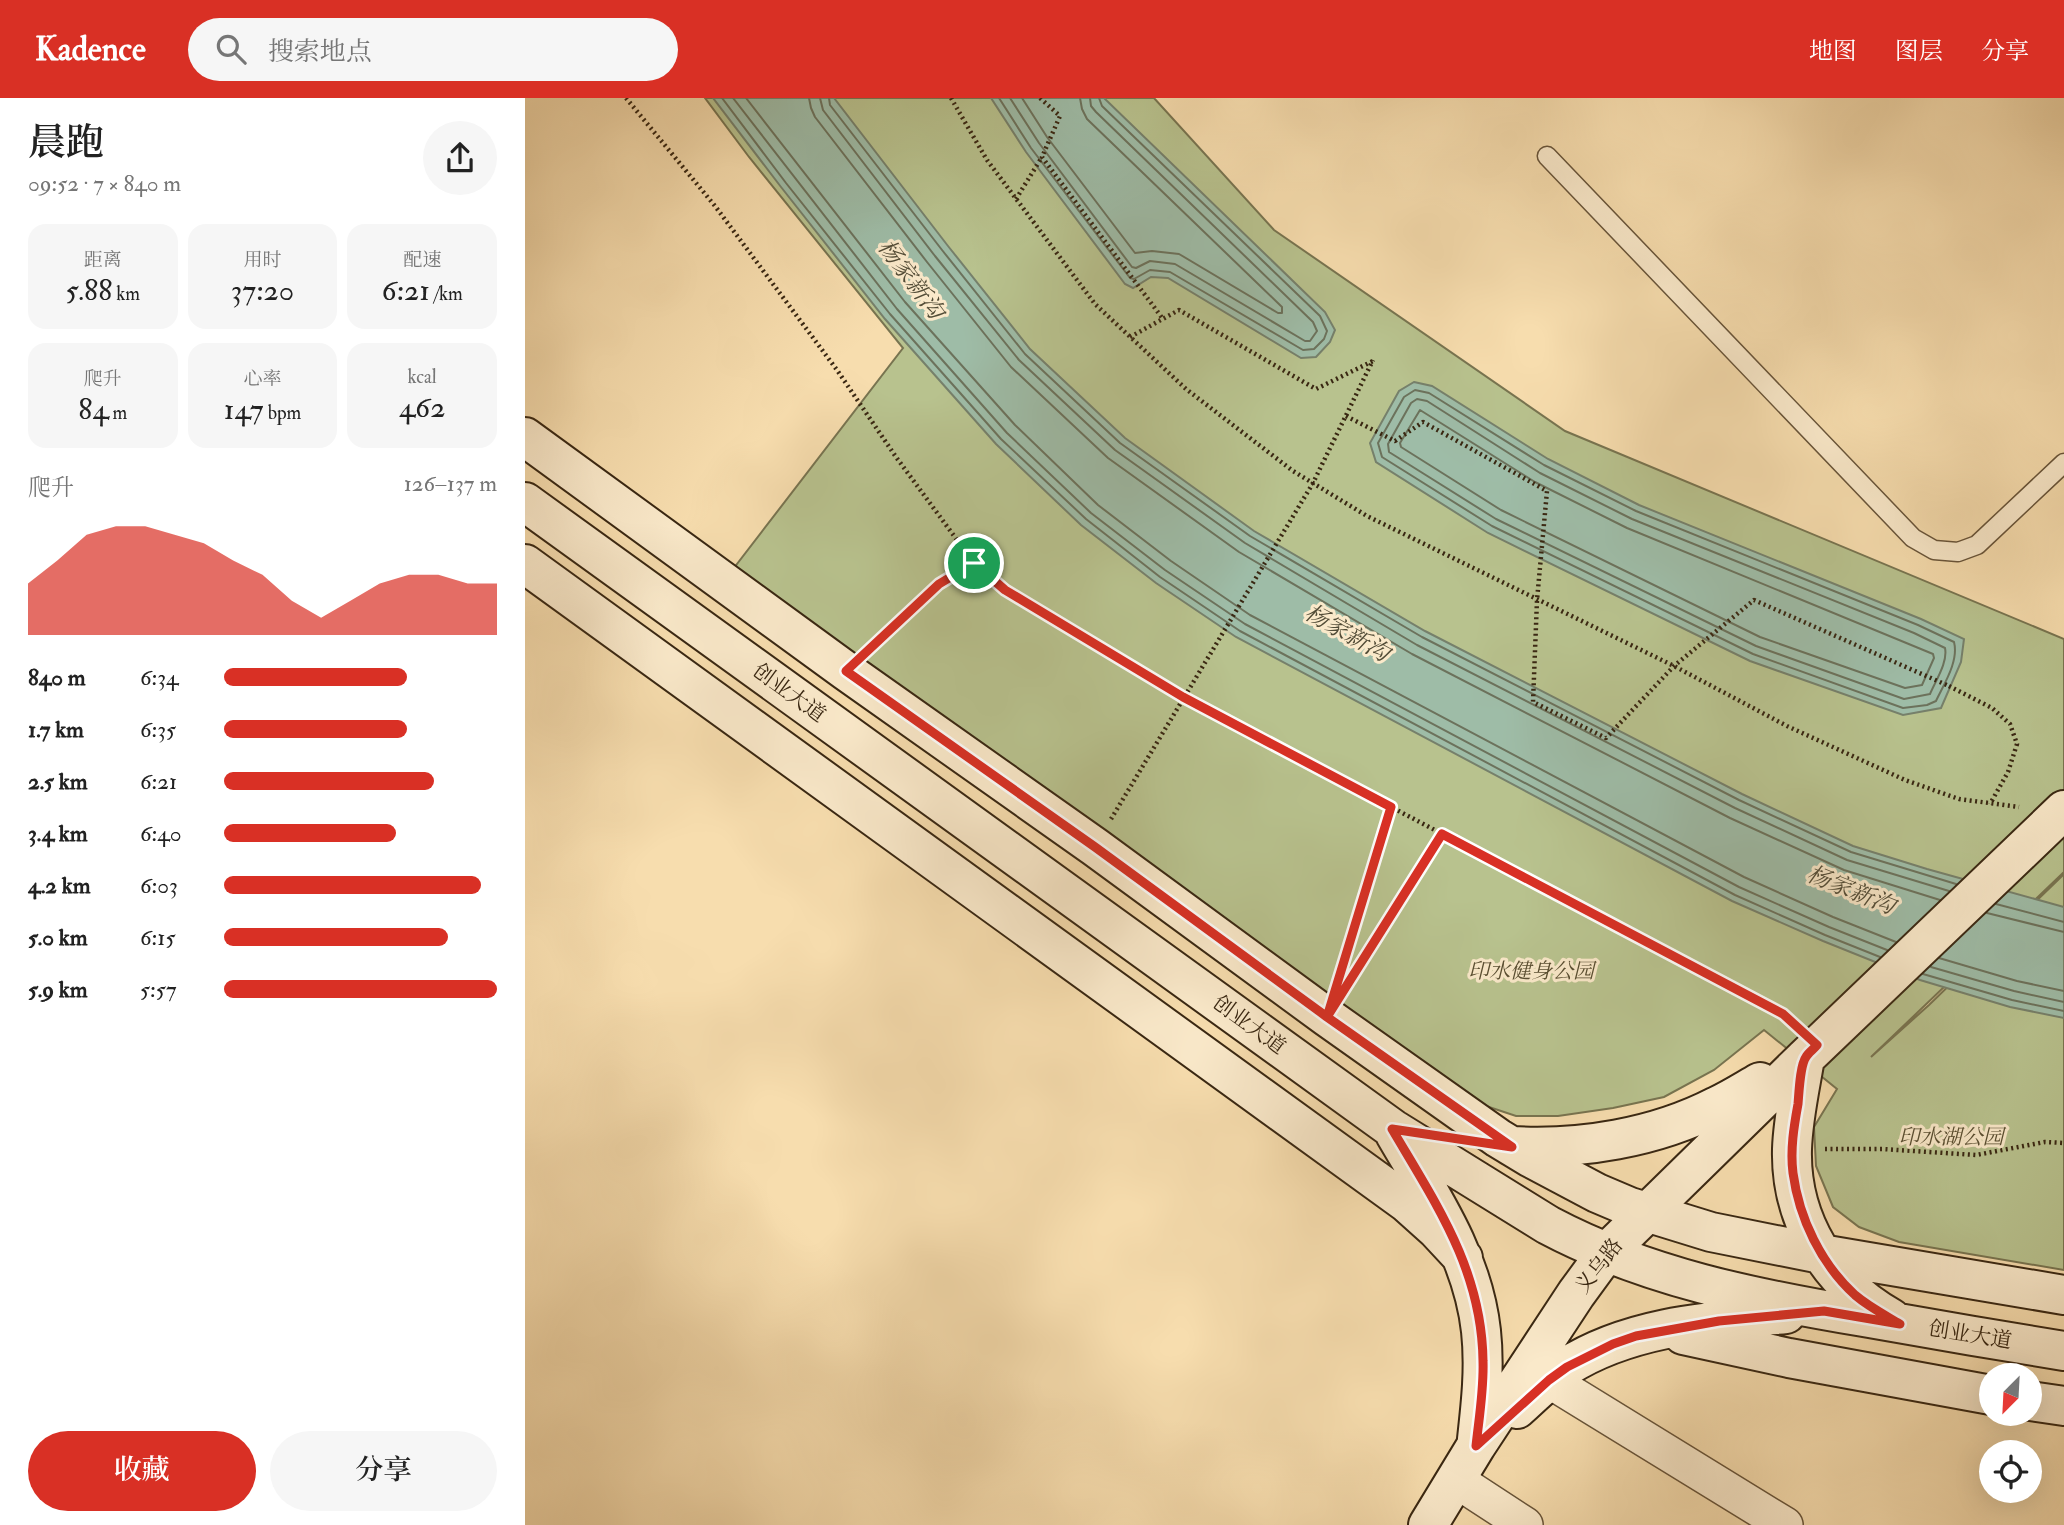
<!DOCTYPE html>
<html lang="zh">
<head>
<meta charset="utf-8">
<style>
	body { margin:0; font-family:"IM FELL Double Pica","Noto Serif SC",serif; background:#f6f6f6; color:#222; height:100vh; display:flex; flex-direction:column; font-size:26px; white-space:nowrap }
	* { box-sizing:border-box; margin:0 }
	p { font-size:23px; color:#767676 }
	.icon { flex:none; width:38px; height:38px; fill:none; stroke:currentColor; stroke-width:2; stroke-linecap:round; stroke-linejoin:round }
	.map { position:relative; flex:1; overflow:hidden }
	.drawer { display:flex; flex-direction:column; background:#fff; width:525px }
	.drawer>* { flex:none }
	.needle { width:46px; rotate:204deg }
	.controls { position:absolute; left:1454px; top:1265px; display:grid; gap:14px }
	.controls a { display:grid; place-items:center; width:63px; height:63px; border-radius:50%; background:#fff; box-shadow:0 7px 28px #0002; font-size:35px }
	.pin { position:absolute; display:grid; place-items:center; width:60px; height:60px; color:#fff; margin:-30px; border:4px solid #fff; border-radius:50%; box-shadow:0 2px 7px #0007 }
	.round { display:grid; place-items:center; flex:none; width:74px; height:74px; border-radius:37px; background:#f6f6f6 }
	.summary { display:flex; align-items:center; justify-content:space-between; height:119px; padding:0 28px }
	h1 { font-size:38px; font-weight:600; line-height:52px }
	.stats { display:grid; grid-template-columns:repeat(3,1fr); gap:10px; height:119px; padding:7px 28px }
	.stats div { display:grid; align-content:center; border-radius:18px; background:#f6f6f6; text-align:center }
	.stats b { font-size:30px; font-weight:600 }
	.stats small { font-size:19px; font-weight:400 }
	.stats p { font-size:19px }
	.chart { height:196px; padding:14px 28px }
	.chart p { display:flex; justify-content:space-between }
	.chart svg { width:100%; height:126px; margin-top:7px; fill:#d93025; opacity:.7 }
	.button { display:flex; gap:14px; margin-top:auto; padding:14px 28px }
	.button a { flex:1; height:80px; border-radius:42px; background:#d93025; color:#fff; font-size:28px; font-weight:600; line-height:80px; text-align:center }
	.button a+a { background:#f6f6f6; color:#222 }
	ul { padding:0 28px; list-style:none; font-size:23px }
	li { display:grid; grid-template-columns:112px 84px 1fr; align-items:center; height:52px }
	li i { height:18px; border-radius:9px; background:#d93025 }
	header { display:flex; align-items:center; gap:42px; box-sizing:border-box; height:98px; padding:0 35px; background:#d93025; color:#fff }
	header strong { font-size:33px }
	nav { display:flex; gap:38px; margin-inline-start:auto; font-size:24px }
	.search { width:490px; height:63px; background:#f6f6f6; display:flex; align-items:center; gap:18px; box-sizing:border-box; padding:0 24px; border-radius:38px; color:#767676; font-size:26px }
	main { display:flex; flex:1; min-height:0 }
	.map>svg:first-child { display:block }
</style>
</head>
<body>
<header>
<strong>Kadence</strong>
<div class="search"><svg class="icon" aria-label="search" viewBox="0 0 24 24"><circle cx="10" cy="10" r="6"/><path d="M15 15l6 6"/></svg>搜索地点</div>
<nav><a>地图</a><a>图层</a><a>分享</a></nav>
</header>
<main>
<section class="drawer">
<div class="summary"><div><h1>晨跑</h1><p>09:52 · 7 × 840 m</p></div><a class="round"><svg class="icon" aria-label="share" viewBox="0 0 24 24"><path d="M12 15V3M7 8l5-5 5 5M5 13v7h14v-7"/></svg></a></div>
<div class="stats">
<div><p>距离</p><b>5.88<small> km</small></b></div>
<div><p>用时</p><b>37:20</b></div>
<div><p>配速</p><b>6:21<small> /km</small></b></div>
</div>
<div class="stats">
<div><p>爬升</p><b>84<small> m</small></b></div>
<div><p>心率</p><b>147<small> bpm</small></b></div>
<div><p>kcal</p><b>462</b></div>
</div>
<div class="chart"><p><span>爬升</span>126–137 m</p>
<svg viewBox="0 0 160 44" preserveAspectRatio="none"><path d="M0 44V26L10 18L20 9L30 6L40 6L50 9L60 12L70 18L80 23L90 32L100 38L110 32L120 26L130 23L140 23L150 26L160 26V44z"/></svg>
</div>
<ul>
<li><b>840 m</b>6:34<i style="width:67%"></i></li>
<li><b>1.7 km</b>6:35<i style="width:67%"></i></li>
<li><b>2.5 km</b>6:21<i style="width:77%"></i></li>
<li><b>3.4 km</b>6:40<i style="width:63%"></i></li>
<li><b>4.2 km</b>6:03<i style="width:94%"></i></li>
<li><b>5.0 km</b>6:15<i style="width:82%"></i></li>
<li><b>5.9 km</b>5:57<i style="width:100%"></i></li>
</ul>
<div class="button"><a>收藏</a><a>分享</a></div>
</section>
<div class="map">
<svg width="1539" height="1427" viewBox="0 0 1539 1427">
	<rect width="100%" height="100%" fill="#f7ddae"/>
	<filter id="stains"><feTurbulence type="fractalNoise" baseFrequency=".00286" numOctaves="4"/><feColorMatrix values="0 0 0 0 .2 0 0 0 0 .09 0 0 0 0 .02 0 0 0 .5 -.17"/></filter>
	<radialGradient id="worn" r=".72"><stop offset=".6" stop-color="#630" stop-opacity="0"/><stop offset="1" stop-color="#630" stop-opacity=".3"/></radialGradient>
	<path fill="#b8c28e" stroke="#787450" stroke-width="2" d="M180,0h449l120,132 291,201 499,208v233l-193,185 58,-52 135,-131v396l-165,-28 -40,-15 -26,-20 -17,-41 -2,-39 23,-38 -73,-59 -50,40 -50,27 -51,11 -55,8h-42l-39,-13 -750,-526 176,-229 -154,-191z"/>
	<path fill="#9ebca7" stroke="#76806b" stroke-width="2" d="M188,0h121l114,148 82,103 95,89 129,93 171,100 317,163 111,52 74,23 137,38v111l-54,-11 -90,-27 -97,-39 -91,-40 -496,-264 -80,-54 -75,-58 -85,-81 -111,-125 -104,-132z
		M466,0h113l221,214 10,18 -5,12 -14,15 -15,1 -133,-80 -17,-1 -18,11 -8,-4 -99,-132z
		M889,284l18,4 116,73 91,46 282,114 43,20 -3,23 -20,46 -38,7 -153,-54 -262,-128 -112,-71 -6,-19 29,-52z"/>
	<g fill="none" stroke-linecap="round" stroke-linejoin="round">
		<path stroke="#6c725c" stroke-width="2" d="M197,0l64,85 104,131 111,125 85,80 74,58 80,54 495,264 90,40 55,22
			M208,0l164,211 110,124 84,80 74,57 80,54 494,263 90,40 58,23
			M221,0l159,204 110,123 83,80 73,56 79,54 494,262 89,40 63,25
			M284,0l2,10 4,9 112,145 84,105 97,91 131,94 173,102 318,164 114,52 96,30
			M295,0l3,12 112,146 84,104 96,90 130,93 172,102 318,163 112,52 102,31
			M304,0l1,7 112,145 83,104 95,89 130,93 172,101 317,163 112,52 105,32
			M474,0l32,50 99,130 4,1 16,-9 20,2 133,78 11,-1 10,-10 3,-8 -7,-15 -218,-210 -3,-8
			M485,0l29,45 93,124 4,1 14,-7 25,3 130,77h5l7,-10 -4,-9 -217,-210 -5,-6 -1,-8
			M497,0l25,39 88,116 17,-2 27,3 99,59h4v-6l-195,-188 -5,-10 -2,-11
			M890,292l14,3 115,72 92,46 282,114 36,17c5,19 -10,42 -18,59l-9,4 -24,3 -150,-54 -261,-128 -110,-69 -4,-14 26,-46z
			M892,301l10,2 113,72 92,46 282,114 31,15c3,14 -9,32 -15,46l-26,5 -148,-53 -260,-127 -107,-67 -1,-8 23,-41z
			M895,312l115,72 92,46 306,126 1,4 -12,27 -17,3 -145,-51 -259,-127 -100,-63 -1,-4z
			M1471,806l68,18
			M1462,815l77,19
			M1414,860l78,23 47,10
			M1406,869l83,24 50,11
			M1398,876l89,26 52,11"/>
		<g stroke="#685439" stroke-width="21">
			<path id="service" d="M1022,58l366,382 21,12 24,2 19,-7 87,-82"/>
		</g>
		<g stroke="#685439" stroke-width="38">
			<path id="minor" d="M1024,1282l236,145
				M931,1382l69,45"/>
		</g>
		<g stroke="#392712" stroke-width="42">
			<path id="secondary" d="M0,339l321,234 249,176 232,170 171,121 33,20 66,35 33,14 81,25 110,22 243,41
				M0,404l868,627 155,96c98,52 208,74 316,92 67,12 133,23 200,34
				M0,466l882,639 29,26 27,29
				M1280,960c-5,30 -12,60 -13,91 -2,72 38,135 99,169
				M870,1036c36,62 78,123 86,197 4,36 0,72 -4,108
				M986,1048c69,4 144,-8 206,-40 15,-7 29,-16 43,-24
				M1158,1237l106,23 202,37
				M1505,1303l34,5
				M992,1311c16,-14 31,-30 49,-42 64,-41 146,-46 220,-53
				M903,1427l48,-79 100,-152 30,-41 199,-195 259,-248"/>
		</g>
		<path stroke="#392712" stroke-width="4.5" stroke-dasharray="2 3.5" stroke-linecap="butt" d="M101,0l89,108 122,164 59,87 78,106
			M426,0l36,62 108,144 91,85 107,82 74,45 307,150 113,60 118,54 54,19 60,8
			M515,0l20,18 -18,41 121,162
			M491,101l26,-42
			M605,239l49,-27 137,79 57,-28
			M345,550l69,-64 35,-21 31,27 178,107 600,317 10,10
			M1424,588l43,22 18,16 7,20 -9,28 -18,32
			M586,721l202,-336 60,-123
			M811,887l55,-178
			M819,892l98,-156
			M1300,1051h57l94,6 69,-13 19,1"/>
		<use href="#service" stroke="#fae9ca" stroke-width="18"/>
		<use href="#minor" stroke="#fae9ca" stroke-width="35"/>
		<use href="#secondary" stroke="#fae9ca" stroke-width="38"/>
		<path stroke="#392712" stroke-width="4.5" stroke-dasharray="2 3.5" stroke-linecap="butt" d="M821,318l49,25 28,-19 124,69 -10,109 -4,102 73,36 68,-72 80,-66 195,86"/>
	</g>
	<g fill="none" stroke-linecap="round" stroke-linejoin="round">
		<g stroke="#fff" stroke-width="14">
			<path id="route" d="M449,465l31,27 178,107 208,110 -64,210 185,130 -120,-18c44,75 90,141 91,232 1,28 -4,57 -7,85l73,-66 18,-13 46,-23 23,-8 83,-15 105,-10 76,13c-15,-9 -31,-17 -45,-29 -34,-31 -56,-77 -62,-122 -3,-23 1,-47 5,-69 1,-11 2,-39 8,-47 2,-4 8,-8 11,-12l-34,-31 -341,-180 -115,183 -232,-170 -249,-176 93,-87 35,-21"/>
		</g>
		<use href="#route" stroke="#d93025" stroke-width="9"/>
	</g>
	<g text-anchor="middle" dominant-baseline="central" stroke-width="6" stroke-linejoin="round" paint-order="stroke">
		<g font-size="21" fill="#392712" stroke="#fae9ca">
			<text transform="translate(264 595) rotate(36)">创业大道</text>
			<text transform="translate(724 927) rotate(36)">创业大道</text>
			<text transform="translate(1074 1168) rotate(-52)">义乌路</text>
			<text transform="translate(1445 1237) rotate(9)">创业大道</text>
		</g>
		<g font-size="21" font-style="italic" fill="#594e31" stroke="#fae9ca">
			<text x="1006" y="873">印水健身公园</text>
			<text x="1426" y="1039">印水湖公园</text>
		</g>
		<g font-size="23" font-style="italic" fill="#524c37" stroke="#fae9ca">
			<text transform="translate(386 181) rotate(53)">杨家新沟</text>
			<text transform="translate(822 535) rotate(29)">杨家新沟</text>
			<text transform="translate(1326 792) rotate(22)">杨家新沟</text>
		</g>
	</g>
	<rect width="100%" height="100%" filter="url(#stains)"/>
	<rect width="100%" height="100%" fill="url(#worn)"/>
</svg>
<div class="controls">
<a><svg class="needle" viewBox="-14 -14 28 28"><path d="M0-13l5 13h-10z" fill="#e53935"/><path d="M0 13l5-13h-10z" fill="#767676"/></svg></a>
<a><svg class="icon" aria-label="locate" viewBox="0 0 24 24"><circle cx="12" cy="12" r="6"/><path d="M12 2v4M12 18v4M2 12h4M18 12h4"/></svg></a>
</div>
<div class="pin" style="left:449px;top:465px;background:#1e9e55"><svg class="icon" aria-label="arrive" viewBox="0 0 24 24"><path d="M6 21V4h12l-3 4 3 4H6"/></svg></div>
</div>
</main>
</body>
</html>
